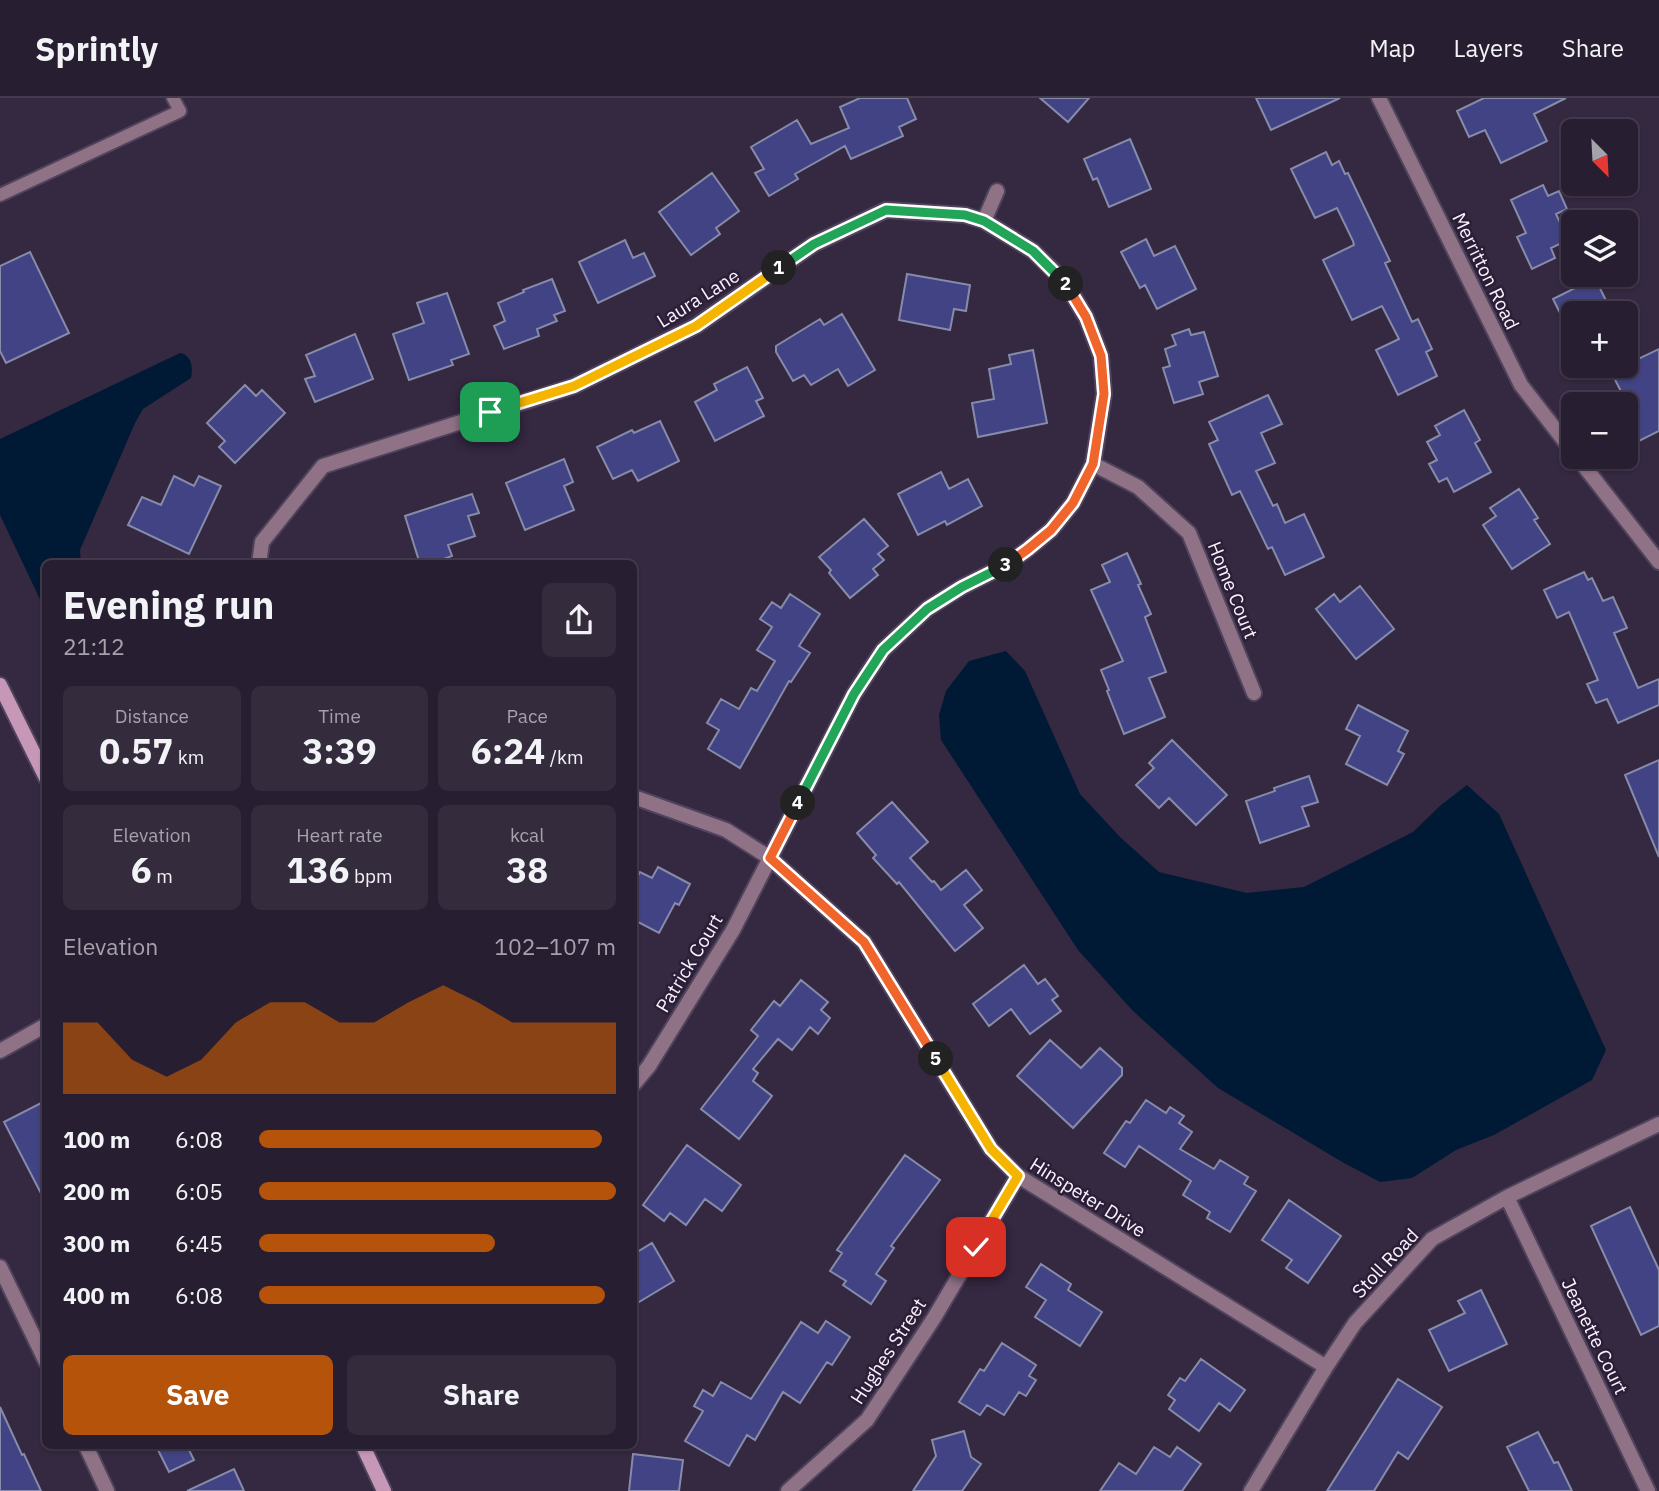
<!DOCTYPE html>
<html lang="en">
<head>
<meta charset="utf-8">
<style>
	body { margin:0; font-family:"IBM Plex Sans",sans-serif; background:#342b3d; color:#f1f3f6; height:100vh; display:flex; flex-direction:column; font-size:26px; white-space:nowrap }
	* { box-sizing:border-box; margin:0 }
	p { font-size:23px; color:#a5a2ab }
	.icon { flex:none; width:38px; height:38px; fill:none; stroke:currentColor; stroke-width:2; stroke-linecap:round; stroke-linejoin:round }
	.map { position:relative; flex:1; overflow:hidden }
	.side { position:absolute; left:42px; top:462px; width:595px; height:889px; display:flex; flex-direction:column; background:#281e31; border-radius:10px; box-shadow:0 2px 5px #0004,0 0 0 2px #443c4d }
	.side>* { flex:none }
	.needle { width:46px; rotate:156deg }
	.controls { position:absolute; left:1561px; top:21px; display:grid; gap:14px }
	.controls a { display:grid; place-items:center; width:77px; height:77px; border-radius:10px; background:#281e31; box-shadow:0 2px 5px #0004,0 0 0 2px #443c4d; font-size:35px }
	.pin { position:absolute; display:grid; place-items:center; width:60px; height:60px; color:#fff; margin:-30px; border-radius:14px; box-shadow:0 4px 10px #0006 }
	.km { position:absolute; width:35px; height:35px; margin:-18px; border-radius:50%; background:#222; color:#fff; font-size:19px; line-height:35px; text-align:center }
	.round { display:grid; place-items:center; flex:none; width:74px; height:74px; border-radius:10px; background:#342b3d }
	.head { display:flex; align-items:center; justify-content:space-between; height:119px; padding:0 21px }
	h1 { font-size:38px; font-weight:700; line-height:52px }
	.figures { display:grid; grid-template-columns:repeat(3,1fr); gap:10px; height:119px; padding:7px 21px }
	.figures div { display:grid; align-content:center; border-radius:10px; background:#342b3d; text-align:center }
	.figures b { font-size:35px; font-weight:700 }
	.figures small { font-size:19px; font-weight:400 }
	.figures p { font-size:19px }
	.chart { height:196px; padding:14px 21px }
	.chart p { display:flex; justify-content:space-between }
	.chart svg { width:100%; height:126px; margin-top:7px; fill:#b45309; opacity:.7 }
	.cta { display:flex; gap:14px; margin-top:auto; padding:14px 21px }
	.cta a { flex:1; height:80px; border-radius:10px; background:#b45309; color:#fff; font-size:28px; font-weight:700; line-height:80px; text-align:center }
	.cta a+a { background:#342b3d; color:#f1f3f6 }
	ul { padding:0 21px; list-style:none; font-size:23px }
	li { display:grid; grid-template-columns:112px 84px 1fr; align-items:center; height:52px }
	li i { height:18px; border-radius:9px; background:#b45309 }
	header { display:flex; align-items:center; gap:42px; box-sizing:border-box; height:98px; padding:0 35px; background:#281e31; border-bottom:2px solid #443c4d }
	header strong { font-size:33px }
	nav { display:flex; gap:38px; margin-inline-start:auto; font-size:24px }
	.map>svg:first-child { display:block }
</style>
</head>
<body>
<header>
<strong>Sprintly</strong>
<nav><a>Map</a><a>Layers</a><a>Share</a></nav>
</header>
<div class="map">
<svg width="1659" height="1393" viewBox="0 0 1659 1393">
	<rect width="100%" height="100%" fill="#352841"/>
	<path fill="#001a35" d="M180,255c12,2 13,15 11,25l-48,31 -8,14 -55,127 1,13 -35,1 -1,46 -45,-95v-76z
		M1006,553l19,20 55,123 40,43 39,35 88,21 57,-6 109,-55 28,-27 26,-20 32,29 107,236 -14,30 -98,55 -38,15 -44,28 -32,4 -36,-19 -126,-75 -85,-77 -55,-61 -137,-210 -2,-25 7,-24 23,-30z"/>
	<path fill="#414384" stroke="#878baa" stroke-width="2" d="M860,0h47l9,21 -17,8 4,9 -52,23 -6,-13 -50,28 3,5 -29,17 -14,-23 9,-4 -13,-22 46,-27 14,24 38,-16 -9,-21z
		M1040,0h49l-21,24z
		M1256,0h84l-69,32z
		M1484,0h82l-32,16 13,27 -46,22 -16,-33 -16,7 -12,-26z
		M1130,41l21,50 -42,18 -12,-29 -4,2 -9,-21z
		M1326,54l6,13 7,-4 6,13 3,-1 42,88 -5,2 27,59 6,-3 14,30 -6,3 11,24 -39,19 -22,-45 23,-11 -17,-33 -30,14 -29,-60 31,-15 -1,-4 -16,-33 -22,10 -24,-49z
		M712,75l27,38 -23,17 4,6 -29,21 -32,-43z
		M1543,87l5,11 11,-5 8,18 -11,5 12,26 -17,8 4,10 -23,11 -15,-32 9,-4 -15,-33z
		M1146,141l8,17 21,-10 21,43 -39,20 -12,-24 -5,3 -19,-36z
		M625,142l8,18 11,-5 11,23 -57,27 -19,-41z
		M30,154l39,81 -63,30 -6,-12v-85z
		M907,176l63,11 -4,26 -12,-2 -4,21 -51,-10z
		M1595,180l17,35h-52l-7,-14z
		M552,181l13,32 -11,4 3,6 -20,8 2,7 -35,13 -10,-23 11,-5 -7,-18 26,-11 -1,-2z
		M447,195l22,61 -18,6 2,5 -44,15 -16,-46 31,-11 -7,-20z
		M842,216l33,56 -27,16 -10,-17 -27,16 -7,-10 -11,6 -17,-29v-6l44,-27 4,6z
		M1189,231l2,6 13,-3 14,44 -19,6 4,12 -29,9 -11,-35 7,-2 -5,-17 11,-4 -4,-10z
		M355,236l18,45 -58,23 -10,-23 10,-3 -9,-21z
		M1659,251v82l-20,10 -13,-25v-15l-15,-29z
		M1033,252l14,73 -69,14 -6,-34 22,-4 -5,-30 22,-5 -2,-9z
		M747,269l16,31 -7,3 8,15 -49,25 -20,-39 22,-12 -3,-6z
		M245,287l11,11 6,-6 23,23 -50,50 -16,-16 6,-6 -18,-18z
		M1268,297l14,29 -21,9 14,30 -19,8 17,35 4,-2 8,19 19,-9 20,43 -39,18 -13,-28 -4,2 -28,-58 -8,4 -23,-51 9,-4 -9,-18z
		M1464,312l16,30 -5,3 16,29 -37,20 -7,-14 -8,4 -10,-18 8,-4 -10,-18 13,-7 -5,-9z
		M660,323l19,40 -41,20 -6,-11 -19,9 -16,-32 35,-17 2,3z
		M564,361l9,23 -9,4 10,24 -49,20 -19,-47z
		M941,374l8,17 19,-10 14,27 -35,19 -2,-4 -27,14 -20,-41z
		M174,378l20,10 5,-10 22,10 -32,68 -61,-29 14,-28 19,8z
		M1519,391l19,29 -4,2 16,24 -38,25 -29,-44 13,-9 -6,-8z
		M472,396l7,19 -11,3 7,20 -27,9 4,11 -22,8h-10l-15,-48z
		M864,421l24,27 -10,8 6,6 -11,9 5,6 -28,23 -21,-25 2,-3 -12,-13z
		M1127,455l14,31 -3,1 13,29 -6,3 21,55 -17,6 16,39 -41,17 -17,-43 2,-1 -8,-20 22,-9 -32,-71 19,-8 -8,-17z
		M1584,474l4,8 4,-2 11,23 10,-4 14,31 -13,5 24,55 21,-9v26l-41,18 -11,-24 -11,4 -9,-19 11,-4 -29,-68 -12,6 -13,-28z
		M1360,488l34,43 -38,30 -40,-50 18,-15 6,8z
		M790,496l30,20 -21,32 11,7 -19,29 -2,-1 -49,87 -32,-19 11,-19 -12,-7 14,-24 18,10 12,-21 6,3 18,-30 -18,-11 15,-23 -12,-8 12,-17 9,6z
		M1358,607l50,26 -10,20 6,3 -17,31 -41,-21 14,-28 -14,-7z
		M1172,642l55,55 -31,30 -27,-27 -10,10 -23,-23 18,-17 -5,-5z
		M1659,662v97l-34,-82z
		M1309,678l9,26 -16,5 7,19 -49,17 -14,-42 29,-10 -1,-3z
		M892,704l36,40 -18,16 22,24 2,-1 7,9 25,-20 16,20 -18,15 19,23 -28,23 -56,-69 -2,2 -24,-26 3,-3 -19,-22z
		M658,769l32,17 -11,21 -4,-2 -16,30 -25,-13v-37l6,-11 12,6z
		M1024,867l14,19 7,-5 13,17 -6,4 9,11 -31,23 -19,-25 -22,17 -16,-22z
		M801,882l27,22 -7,8 9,8 -12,16 -8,-7 -18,23 -14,-11 -25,30 5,4 -5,8 19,15 -33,43 -38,-30 57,-73 -7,-6 23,-29 6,5z
		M1050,942l31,28 19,-20 22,20v7l-49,53 -56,-52z
		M1146,1002l20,13 4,-6 14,9 -5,7 13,9 -12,17 34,20 6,-9 28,17 -4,7 12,7 -26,41 -23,-14 3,-6 -27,-17 8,-14 -52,-35 -14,21 -21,-14 22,-32 4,2z
		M41,1005l5,9v91l-42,-81z
		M687,1047l54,40 -19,26 -17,-12 -19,26 -16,-12 -6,8 -21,-16z
		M905,1057l35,25 -49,66 3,2 -18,26 10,7 -15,23 -28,-19 3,-4 -16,-10 12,-18 -5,-3z
		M1289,1102l52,36 -33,47 -22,-15 6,-8 -30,-20z
		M1630,1109l29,63v56l-18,9 -50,-109z
		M652,1145l22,38 -40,24v-51z
		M1041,1166l30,20 -3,6 34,22 -22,34 -45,-29 11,-17 -20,-13z
		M1481,1192l26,54 -58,27 -20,-41 36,-17 -7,-12z
		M826,1223l24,16 -18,28 -5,-3 -27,41 -17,-11 -28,48 -8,-5 -18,31 -44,-25 18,-30 -9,-5 9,-16 10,6 8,-14 30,17 50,-77 17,11z
		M1002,1245l34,22 -7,11 7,4 -10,16 -7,-4 -15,23 -17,-10 -7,10 -21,-13 21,-33 4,2z
		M1201,1261l44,31 -15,21 -11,-8 -20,28 -30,-22 6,-9 -7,-5 12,-17 5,3z
		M1398,1281l44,28 -34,52 -10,-7 -24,39h-47z
		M0,1309l22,48 2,-1 17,37h-41z
		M964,1333l7,26 10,7 -19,27h-49l23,-35 -4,-16z
		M1538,1334l16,31 4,-1 14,29h-43l-22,-44z
		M156,1348h31l7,14 -25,12z
		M1154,1349l16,10 7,-10 24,17 -19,27h-82l19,-28 17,11z
		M633,1356l50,6 -4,31h-50z
		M234,1371l10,22h-57z"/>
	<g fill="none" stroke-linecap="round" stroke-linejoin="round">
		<g stroke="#50445c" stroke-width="16">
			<path id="service" d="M0,97l180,-84 -7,-13"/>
		</g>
		<g stroke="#50445c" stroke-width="18">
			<path id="minor" d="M1379,0l142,287 52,67
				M984,123l13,-30
				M1577,359l82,105
				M1093,366l45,23 51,46 65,160
				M259,466l3,-22 61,-76 251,-80 122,-60 118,-82 72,-34 79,5 19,6 49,30 32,31 21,35 15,39 3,38 -11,70 -20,39 -22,27 -23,19 -22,16 -44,22 -35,22 -44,41 -29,44 -121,236 -84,136 -15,18
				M634,699l92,33 44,28 94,84 127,207 27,27 308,191
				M0,953l46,-26
				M1507,1099l141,294
				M0,1169l46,95
				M86,1348l21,45
				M788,1393l79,-71 67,-102 84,-142
				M1251,1393l75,-124 29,-44 77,-84 75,-42 152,-73"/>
		</g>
		<g stroke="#50445c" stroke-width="18">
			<path id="secondary" d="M0,587l46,93
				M363,1348l21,45"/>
		</g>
		<use href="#service" stroke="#907286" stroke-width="12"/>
		<use href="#minor" stroke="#907286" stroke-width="14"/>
		<use href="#secondary" stroke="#c797b8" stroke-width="14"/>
	</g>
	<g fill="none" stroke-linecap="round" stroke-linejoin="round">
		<g stroke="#fff" stroke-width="14">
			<path id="split-1" d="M490,314l84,-26 122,-60 83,-58"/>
		</g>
		<g stroke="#fff" stroke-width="14">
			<path id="split-2" d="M779,170l35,-24 72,-34 79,5 19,6 49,30 33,33"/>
		</g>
		<g stroke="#fff" stroke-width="14">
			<path id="split-3" d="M1006,467l22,-16 23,-19 22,-27 20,-39 11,-70 -3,-38 -15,-39 -20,-33"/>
		</g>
		<g stroke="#fff" stroke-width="14">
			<path id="split-4" d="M798,705l56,-109 29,-44 44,-41 35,-22 44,-22"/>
		</g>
		<g stroke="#fff" stroke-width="14">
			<path id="split-5" d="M798,705l-28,55 94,84 72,117"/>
		</g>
		<g stroke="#fff" stroke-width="14">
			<path id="split-6" d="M936,961l55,90 27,27 -42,71"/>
		</g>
		<use href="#split-1" stroke="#f5b400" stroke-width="9"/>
		<use href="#split-2" stroke="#22a559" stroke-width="9"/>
		<use href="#split-3" stroke="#f0652b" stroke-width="9"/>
		<use href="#split-4" stroke="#22a559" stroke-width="9"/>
		<use href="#split-5" stroke="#f0652b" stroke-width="9"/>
		<use href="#split-6" stroke="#f5b400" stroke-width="9"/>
	</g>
	<g text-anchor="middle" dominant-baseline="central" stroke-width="5" stroke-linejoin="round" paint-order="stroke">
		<g font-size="19" fill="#f9f2ff" stroke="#2b1e36">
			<text transform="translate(1486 173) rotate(64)">Merritton Road</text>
			<text transform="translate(698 200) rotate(-32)">Laura Lane</text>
			<text transform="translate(1233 492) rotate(68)">Home Court</text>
			<text transform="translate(689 865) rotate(-59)">Patrick Court</text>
			<text transform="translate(1088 1099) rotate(32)">Hinspeter Drive</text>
			<text transform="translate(1385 1165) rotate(-47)">Stoll Road</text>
			<text transform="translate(1595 1238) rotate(64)">Jeanette Court</text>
			<text transform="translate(888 1253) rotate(-57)">Hughes Street</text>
		</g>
	</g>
</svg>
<div class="controls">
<a><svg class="needle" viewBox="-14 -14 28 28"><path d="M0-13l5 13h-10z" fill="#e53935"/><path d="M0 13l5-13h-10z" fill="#a5a2ab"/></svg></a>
<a><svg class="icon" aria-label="layers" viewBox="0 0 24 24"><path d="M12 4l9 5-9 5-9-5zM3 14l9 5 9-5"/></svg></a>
<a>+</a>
<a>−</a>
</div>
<div class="pin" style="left:490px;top:314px;background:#1e9e55"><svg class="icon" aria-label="arrive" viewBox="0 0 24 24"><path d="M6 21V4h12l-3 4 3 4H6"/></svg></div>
<div class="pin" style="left:976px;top:1149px;background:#d93025"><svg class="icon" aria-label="check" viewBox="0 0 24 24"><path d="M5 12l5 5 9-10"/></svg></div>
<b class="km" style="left:779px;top:170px">1</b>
<b class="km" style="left:1066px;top:186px">2</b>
<b class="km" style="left:1006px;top:467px">3</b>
<b class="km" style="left:798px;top:705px">4</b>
<b class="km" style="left:936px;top:961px">5</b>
<section class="side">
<div class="head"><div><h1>Evening run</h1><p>21:12</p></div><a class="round"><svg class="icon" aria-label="share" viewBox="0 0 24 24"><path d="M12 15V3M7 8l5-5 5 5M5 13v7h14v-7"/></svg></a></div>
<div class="figures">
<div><p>Distance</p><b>0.57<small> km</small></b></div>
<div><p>Time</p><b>3:39</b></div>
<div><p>Pace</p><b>6:24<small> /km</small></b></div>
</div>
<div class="figures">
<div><p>Elevation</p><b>6<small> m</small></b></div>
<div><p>Heart rate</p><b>136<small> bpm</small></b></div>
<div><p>kcal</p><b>38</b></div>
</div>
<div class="chart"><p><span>Elevation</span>102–107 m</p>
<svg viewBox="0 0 160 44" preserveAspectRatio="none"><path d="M0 44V19L10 19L20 32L30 38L40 32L50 19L60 12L70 12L80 19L90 19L100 12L110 6L120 12L130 19L140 19L150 19L160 19V44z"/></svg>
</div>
<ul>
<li><b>100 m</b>6:08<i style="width:96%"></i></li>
<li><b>200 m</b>6:05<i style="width:100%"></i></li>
<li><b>300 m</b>6:45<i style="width:66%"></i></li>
<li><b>400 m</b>6:08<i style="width:97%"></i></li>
</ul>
<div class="cta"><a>Save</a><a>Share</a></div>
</section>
</div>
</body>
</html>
